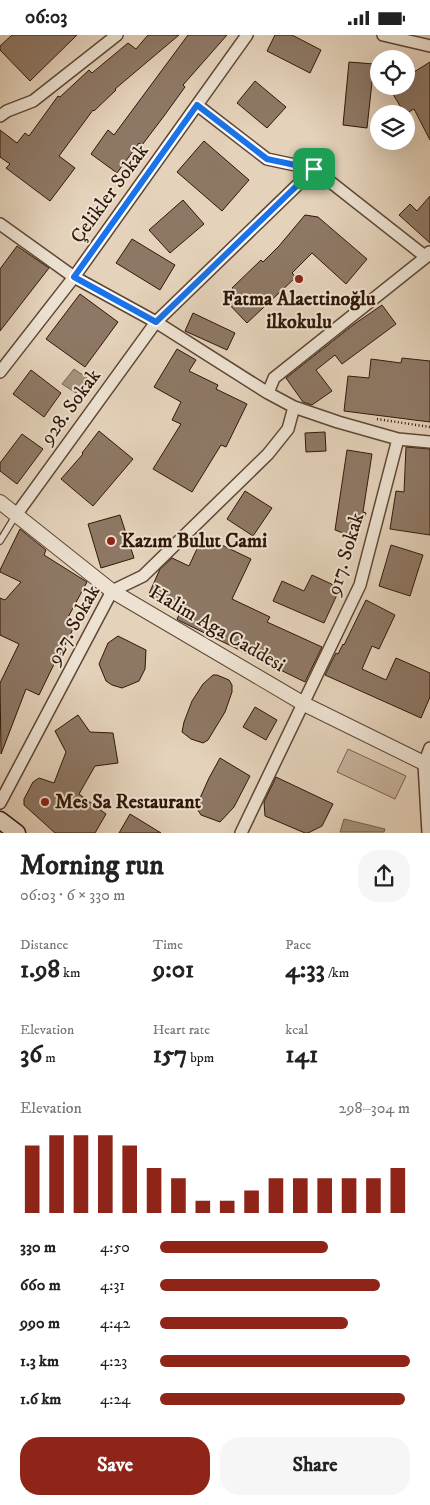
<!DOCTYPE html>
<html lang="en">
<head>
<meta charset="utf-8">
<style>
	body { margin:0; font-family:"IM FELL DW Pica",serif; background:#f6f6f6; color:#222; height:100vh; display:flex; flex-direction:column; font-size:19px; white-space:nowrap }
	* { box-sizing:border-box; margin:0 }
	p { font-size:16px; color:#767676 }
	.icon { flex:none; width:28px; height:28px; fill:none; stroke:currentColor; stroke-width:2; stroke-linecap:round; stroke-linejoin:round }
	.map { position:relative; height:798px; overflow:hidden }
	.panel { display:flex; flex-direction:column; background:#fff; flex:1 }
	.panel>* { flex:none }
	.fabs { position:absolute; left:370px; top:15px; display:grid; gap:10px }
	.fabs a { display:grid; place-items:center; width:45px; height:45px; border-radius:50%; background:#fff; box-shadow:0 5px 20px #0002; font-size:25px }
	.pin { position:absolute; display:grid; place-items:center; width:42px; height:42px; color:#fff; margin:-21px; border-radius:10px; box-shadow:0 2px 8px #0006 }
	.round { display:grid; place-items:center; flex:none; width:52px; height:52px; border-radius:20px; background:#f6f6f6 }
	.headline { display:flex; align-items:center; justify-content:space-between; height:85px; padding:0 20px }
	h1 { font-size:28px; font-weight:800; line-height:38px }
	.figures { display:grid; grid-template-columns:repeat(3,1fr); gap:8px; height:85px; padding:5px 20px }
	.figures div { display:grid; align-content:center }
	.figures b { font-size:25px; font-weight:800 }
	.figures small { font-size:14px; font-weight:400 }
	.figures p { font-size:14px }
	.chart { height:140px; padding:10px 20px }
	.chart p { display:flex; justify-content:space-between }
	.chart svg { width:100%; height:90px; margin-top:5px; stroke:#8f2418; stroke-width:6 }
	.button { display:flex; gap:10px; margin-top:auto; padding:10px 20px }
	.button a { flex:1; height:58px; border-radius:20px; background:#8f2418; color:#fff; font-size:20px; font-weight:800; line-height:58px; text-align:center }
	.button a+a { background:#f6f6f6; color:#222 }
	ul { padding:0 20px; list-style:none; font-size:16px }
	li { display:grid; grid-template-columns:80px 60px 1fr; align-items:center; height:38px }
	li i { height:12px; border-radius:6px; background:#8f2418 }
	.status { display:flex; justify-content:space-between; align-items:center; height:35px; padding:0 25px; background:#fff; direction:ltr }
	.status svg { height:14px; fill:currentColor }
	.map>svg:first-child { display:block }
</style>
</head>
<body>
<div class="status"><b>06:03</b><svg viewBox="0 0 49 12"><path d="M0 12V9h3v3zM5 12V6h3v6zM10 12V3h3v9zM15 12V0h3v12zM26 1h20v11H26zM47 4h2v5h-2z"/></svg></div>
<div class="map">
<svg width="430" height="798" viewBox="0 0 430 798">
	<rect width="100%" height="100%" fill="#e4d2ba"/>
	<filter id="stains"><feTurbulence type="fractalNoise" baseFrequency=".004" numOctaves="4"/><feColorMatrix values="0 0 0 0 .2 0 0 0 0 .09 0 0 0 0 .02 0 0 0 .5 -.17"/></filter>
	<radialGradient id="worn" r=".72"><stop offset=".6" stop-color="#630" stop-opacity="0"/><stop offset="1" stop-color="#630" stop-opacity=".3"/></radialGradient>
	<path fill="#c6b29c" stroke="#7c6452" d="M348,714l58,27 -11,23 -58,-27z"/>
	<path fill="#a7927d" stroke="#78614e" d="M74,334l13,9 -11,15 -14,-9z
		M344,784l41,10 -1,3h-44z"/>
	<path fill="#8e7865" stroke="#311708" d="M12,0h65l-47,46 -30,-31v-4z
		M148,0h31l-64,54 1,1 -22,21 -1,-1 -34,46 16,12 -25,33 -44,-33 4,-4 -10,-7v-27l17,13 8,-10 4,3 29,-40 2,1 29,-27 3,3 36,-30 8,6z
		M188,0h39l-44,50 2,2 -21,29 -22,29 -3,-2 -22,30 -26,-19 17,-24 6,5z
		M275,0h17l29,15 -11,23 -43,-22z
		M349,27l25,2 -7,64 -24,-3z
		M430,27v78l-16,-31 -9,5 -17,-28h18v-9z
		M255,46l31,26 -19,21 -30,-25z
		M204,106l45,39 -27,31 -45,-39z
		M430,161v47l-31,-28 11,-11 7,7z
		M183,165l21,24 -34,29 -21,-23z
		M305,180l13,2 49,42 -21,25 -34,-31 -20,20 4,4 -49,46 -23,-24 10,-9 -2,-2 29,-28 2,2 16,-16z
		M132,204l43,26 -15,25 -44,-27z
		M17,211l32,22 -49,63v-62z
		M80,259l38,28 -33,45 -39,-28z
		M382,270l14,19 -54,40 -7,-9 -19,15 16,21 -20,14 -9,-3 -17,-24 67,-53z
		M193,278l42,20 -8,17 -42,-19z
		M177,314l19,11 -7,11 29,14 -2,4 31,15 -21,43 -5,-2 -29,47 -39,-23 28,-45 -9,-4 9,-18 -27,-15z
		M402,323l28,3v61l-86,-11 4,-35 21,2 2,-19 30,4z
		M31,335l30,23 -17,24 -31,-23z
		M99,396l34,28 -40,47 -32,-27 22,-25 -1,-1z
		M325,397l1,19 -20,1 -1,-19z
		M22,399l21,15 -26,35 -17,-13v-8z
		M406,412l24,2v86l-40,-6 6,-38 8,1z
		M347,415l25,4 -9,58 3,1 -4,11 -8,-1 -3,13 -16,-6z
		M245,456l27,17 -19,28 -26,-17z
		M120,480l14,43 -33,10 -13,-44z
		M20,494l26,21 -2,5 43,27 -21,39 9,4 -18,36 -1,-1 -17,35 -13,-6 -25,65 -1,-71 19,-39 -19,-9v-37l5,2 16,-18 -21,-10v-2z
		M203,501l48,23 -19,40 38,18 -3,5 55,25 -17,35 -125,-61 -3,-2 4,-8 -33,-15 12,-27 12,-11 17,8z
		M391,510l32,10 -13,41 -31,-10z
		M312,540l28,13 -16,35 -51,-22 9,-20 22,10z
		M366,565l29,15 -16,34 -7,-3 -10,23 24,11 10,-22 34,15v24l-9,21 -96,-43 11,-22 2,1 5,-10 1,1z
		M118,601l28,14 -1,19 -6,12 -17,7 -10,-3 -6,-4 -7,-17 9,-21z
		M213,640h4l12,5 3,5v7l-7,20 -17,28 -5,3 -12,-4 -9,-7 2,-10 8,-21 11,-17z
		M255,672l22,13 -11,20 -23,-13z
		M78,680l12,17 23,1 5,30 -23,3 -16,28 27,20 -11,19h-40l-31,-28v-6l9,-17 6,-4 15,5 12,-31 -11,-21z
		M220,723l30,18 -16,31 -14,15 -19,-7 -5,-8 13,-29z
		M276,742l57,27 -11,22 -14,7h-3l-40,-17 -1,-14z
		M130,779l31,19h-42z"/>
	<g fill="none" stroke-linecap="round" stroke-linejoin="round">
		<g stroke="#5e4634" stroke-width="8">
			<path id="service" d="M0,506l16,-26"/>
		</g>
		<g stroke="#5e4634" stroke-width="14">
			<path id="minor" d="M383,0l47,11
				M197,70l70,54 47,10 112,88
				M0,81l7,-5 26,-10 84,-66
				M0,189l74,53 82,45 112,71 26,14 44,15 60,17 32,3
				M0,337l74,-95 173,-242
				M268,358l6,-15 152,-121 3,-5
				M16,480l140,-193 158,-153
				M0,768l112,-212 31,-15 125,-122 20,-25 6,-22
				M241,798l119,-248 38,-146
				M428,798l-4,-69 6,-16"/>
		</g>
		<g stroke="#5e4634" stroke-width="16">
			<path id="tertiary" d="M0,467l112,89 192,113 126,62"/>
		</g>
		<g stroke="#311708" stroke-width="19">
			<path id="secondary" d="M0,785l17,13"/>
		</g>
		<path stroke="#311708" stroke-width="2.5" stroke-dasharray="1 2.5" stroke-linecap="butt" d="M377,384l53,8"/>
		<use href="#service" stroke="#ede2d2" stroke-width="5.5"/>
		<use href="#minor" stroke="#ede2d2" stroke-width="11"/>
		<use href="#tertiary" stroke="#ede2d2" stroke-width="14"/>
		<use href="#secondary" stroke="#ede2d2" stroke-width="16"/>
	</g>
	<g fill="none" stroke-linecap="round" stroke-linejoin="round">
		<g stroke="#fff" stroke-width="10">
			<path id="route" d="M197,70l70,54 47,10 -158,153 -82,-45z"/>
		</g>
		<use href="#route" stroke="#1a73e8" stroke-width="6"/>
	</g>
	<g fill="#8f2418" stroke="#ede2d2" stroke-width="2">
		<circle cx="299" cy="244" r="5"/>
		<circle cx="111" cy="506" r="5"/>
		<circle cx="45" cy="767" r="5"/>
	</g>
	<g text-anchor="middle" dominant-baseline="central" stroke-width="4" stroke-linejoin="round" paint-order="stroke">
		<g font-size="20" fill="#311708" stroke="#ede2d2">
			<text transform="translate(110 159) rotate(-54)">Çelikler Sokak</text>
			<text transform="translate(71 372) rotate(-54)">928. Sokak</text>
			<text transform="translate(346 519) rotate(-73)">917. Sokak</text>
			<text transform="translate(74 590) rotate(-61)">927. Sokak</text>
			<text transform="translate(217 594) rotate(30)">Halim Aga Caddesi</text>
		</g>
		<g font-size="20" font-weight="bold" fill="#311708" stroke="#ede2d2" text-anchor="start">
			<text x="299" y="264" text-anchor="middle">Fatma Alaettinoğlu<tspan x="299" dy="23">ilkokulu</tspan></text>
			<text x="121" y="506">Kazım Bulut Cami</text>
			<text x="55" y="767">Mes Sa Restaurant</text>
		</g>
	</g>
	<rect width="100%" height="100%" filter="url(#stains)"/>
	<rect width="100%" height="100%" fill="url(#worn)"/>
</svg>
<div class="fabs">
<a><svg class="icon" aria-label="locate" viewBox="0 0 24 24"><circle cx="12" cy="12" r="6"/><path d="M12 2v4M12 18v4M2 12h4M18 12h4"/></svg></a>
<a><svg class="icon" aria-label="layers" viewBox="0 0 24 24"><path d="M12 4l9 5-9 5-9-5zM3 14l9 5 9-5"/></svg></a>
</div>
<div class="pin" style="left:314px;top:134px;background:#1e9e55"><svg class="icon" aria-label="arrive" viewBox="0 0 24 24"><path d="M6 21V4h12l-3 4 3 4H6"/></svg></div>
</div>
<section class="panel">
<div class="headline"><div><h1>Morning run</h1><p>06:03 · 6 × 330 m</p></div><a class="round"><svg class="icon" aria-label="share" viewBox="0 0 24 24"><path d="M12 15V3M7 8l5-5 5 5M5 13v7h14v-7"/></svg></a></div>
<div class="figures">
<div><p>Distance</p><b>1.98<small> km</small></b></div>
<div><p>Time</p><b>9:01</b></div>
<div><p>Pace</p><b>4:33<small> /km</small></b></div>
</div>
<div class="figures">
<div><p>Elevation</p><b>36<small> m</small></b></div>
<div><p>Heart rate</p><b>157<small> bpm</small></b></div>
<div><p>kcal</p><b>141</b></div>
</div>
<div class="chart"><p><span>Elevation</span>298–304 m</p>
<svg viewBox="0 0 160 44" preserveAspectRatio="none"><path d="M5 44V11M15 44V6M25 44V6M35 44V6M45 44V11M55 44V22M65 44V27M75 44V38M85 44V38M95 44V33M105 44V27M115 44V27M125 44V27M135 44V27M145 44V27M155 44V22"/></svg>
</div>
<ul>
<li><b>330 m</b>4:50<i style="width:67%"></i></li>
<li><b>660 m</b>4:31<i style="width:88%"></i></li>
<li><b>990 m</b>4:42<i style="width:75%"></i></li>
<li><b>1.3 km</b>4:23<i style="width:100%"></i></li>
<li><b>1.6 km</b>4:24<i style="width:98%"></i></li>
</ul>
<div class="button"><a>Save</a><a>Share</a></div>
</section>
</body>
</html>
